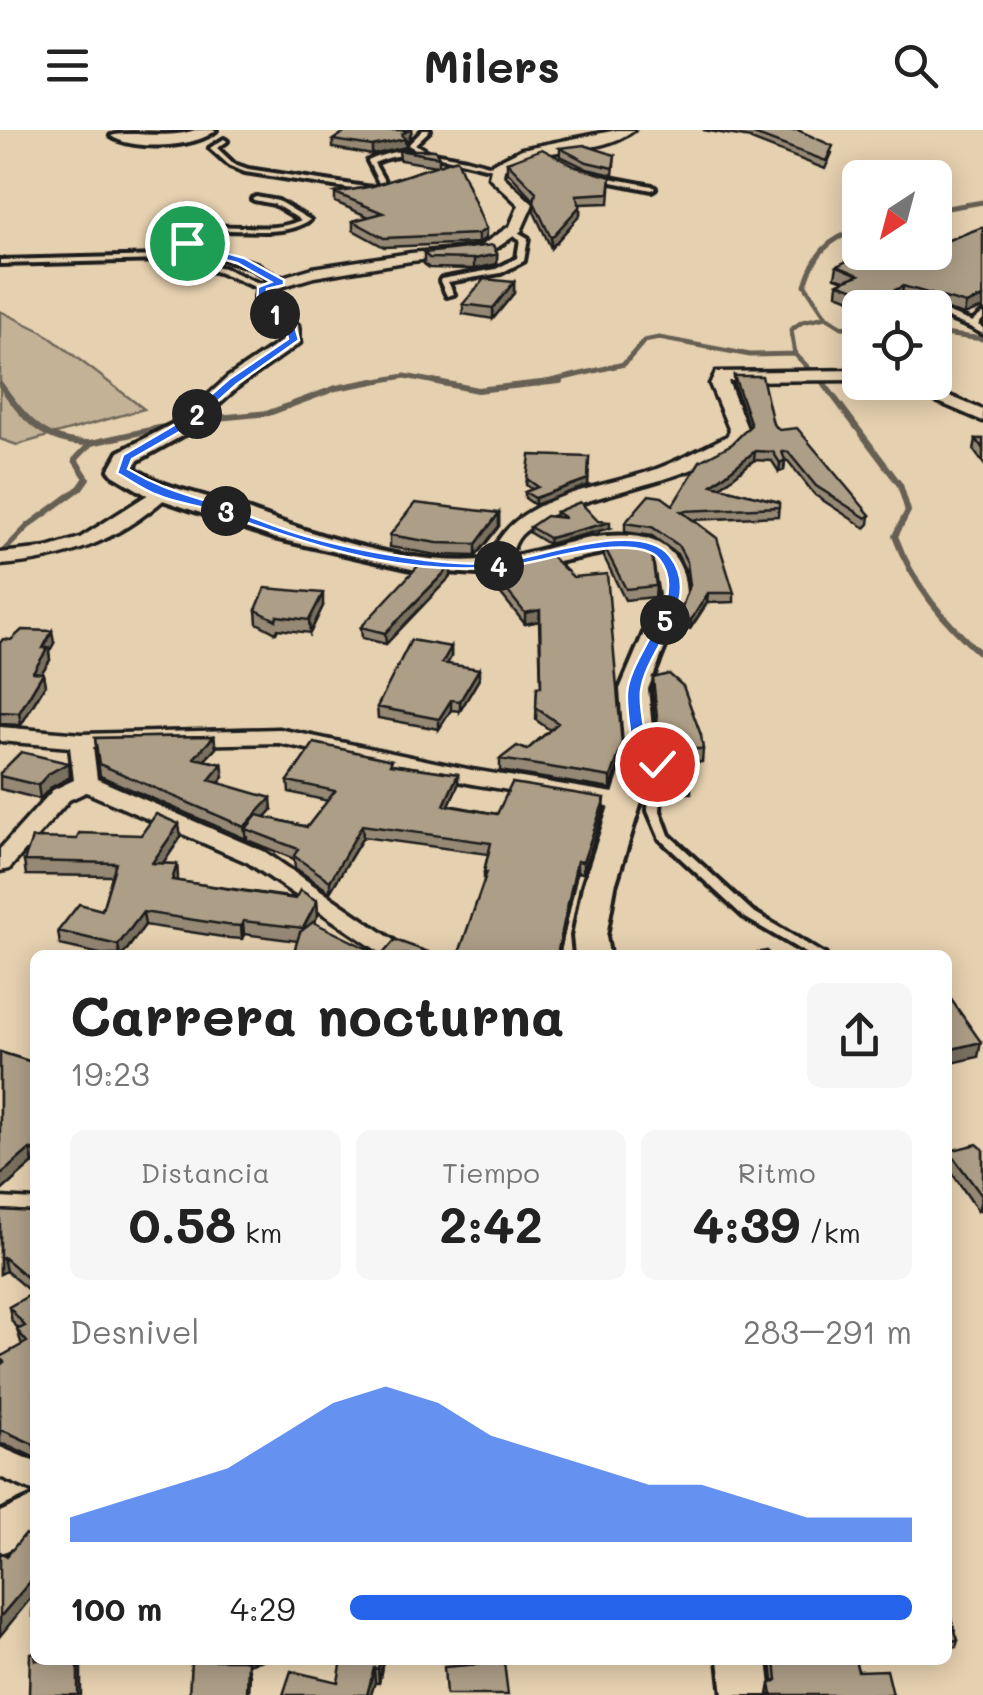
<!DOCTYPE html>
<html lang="es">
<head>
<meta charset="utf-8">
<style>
	body { margin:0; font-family:Mali,sans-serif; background:#f6f6f6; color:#222; height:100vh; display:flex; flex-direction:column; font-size:38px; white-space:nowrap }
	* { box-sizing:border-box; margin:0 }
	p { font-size:32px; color:#767676 }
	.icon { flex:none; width:55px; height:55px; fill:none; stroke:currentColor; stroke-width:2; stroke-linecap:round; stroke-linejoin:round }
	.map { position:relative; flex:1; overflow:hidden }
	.drawer { position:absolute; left:30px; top:820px; width:922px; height:715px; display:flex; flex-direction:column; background:#fff; border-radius:15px; box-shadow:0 5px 25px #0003 }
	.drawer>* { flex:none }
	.needle { width:65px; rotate:216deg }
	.fabs { position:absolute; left:842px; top:30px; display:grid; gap:20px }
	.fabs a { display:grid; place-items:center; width:110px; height:110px; border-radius:15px; background:#fff; box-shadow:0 5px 25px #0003; font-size:50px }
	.pin { position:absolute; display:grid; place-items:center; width:85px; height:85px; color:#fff; margin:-42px; border:5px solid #fff; border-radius:50%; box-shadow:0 2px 10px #0007 }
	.km { position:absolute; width:50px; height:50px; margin:-25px; border-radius:50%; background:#222; color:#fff; font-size:28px; line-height:50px; text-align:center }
	.round { display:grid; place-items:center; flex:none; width:105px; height:105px; border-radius:15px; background:#f6f6f6 }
	.head { display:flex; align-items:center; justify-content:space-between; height:170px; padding:0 40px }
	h1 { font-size:55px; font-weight:800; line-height:75px }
	.figures { display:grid; grid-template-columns:repeat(3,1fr); gap:15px; height:170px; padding:10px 40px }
	.figures div { display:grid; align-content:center; border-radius:15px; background:#f6f6f6; text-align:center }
	.figures b { font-size:50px; font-weight:800 }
	.figures small { font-size:28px; font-weight:400 }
	.figures p { font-size:28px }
	.chart { height:280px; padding:20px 40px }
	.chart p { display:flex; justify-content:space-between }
	.chart svg { width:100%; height:180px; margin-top:10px; fill:#2563eb; opacity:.7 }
	ul { padding:0 40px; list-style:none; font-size:32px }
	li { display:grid; grid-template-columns:160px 120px 1fr; align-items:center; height:75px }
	li i { height:25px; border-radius:12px; background:#2563eb }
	header { display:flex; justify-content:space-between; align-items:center; height:130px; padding:0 40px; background:#fff; font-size:45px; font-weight:800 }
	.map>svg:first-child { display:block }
</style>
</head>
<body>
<header><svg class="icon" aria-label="menu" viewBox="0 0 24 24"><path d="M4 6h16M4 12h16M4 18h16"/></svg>Milers<svg class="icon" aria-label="search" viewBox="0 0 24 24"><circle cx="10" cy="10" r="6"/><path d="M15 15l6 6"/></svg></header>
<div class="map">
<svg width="983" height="1565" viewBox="0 0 983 1565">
	<rect width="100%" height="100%" fill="#e5d0af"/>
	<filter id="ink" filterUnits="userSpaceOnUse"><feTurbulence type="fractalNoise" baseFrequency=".01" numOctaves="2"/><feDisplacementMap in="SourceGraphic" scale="20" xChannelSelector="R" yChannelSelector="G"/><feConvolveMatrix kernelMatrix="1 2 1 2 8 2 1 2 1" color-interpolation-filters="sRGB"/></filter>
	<g filter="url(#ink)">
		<path fill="#c4b297" stroke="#70675a" stroke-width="2.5" d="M0,181l43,21 101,77 -127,36 -17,-6z"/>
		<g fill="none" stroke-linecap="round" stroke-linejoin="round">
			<path stroke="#665f53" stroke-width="5" d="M935,80l48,-8
				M826,187l16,10 18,1
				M935,203l48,6
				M359,254l46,-8 41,8
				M538,254l86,-20 20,-23 15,-3 91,17 45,-1
				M824,254l-29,-30 -4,-24 11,-8 24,-5 -21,-32c9,-31 24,-47 55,-56"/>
			<path stroke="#665f53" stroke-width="6" d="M433,251l44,9 83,-9
				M822,251l78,104 8,26 -13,25c18,49 49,86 88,120
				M0,254c25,35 43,59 89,59
				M196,290l73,-7 67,-25 38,-7
				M0,425l28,-29 52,-38 7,-10 -12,-18 16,-17 91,-20"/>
			<g stroke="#1c1c1c" stroke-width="8">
				<path id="service" d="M423,0h7l-15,14 13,8 38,7 34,9 -3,2c-40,-9 -84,-25 -123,-7l13,23 -15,6 -127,-20 -15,-6 -20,-18 14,-9 3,2 -1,1 -9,6 17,16 14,5 124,19 8,-3 -12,-24c17,-8 32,-11 51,-10l-11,-6z
					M594,45l58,11 3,2 -3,2 -60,-12 -1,-1z
					M256,67l22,4 32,19c-38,24 -84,-2 -122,19l11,8 58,17 26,17v4c-13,-3 -23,-14 -36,-19 -24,-8 -48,-10 -68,-27 37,-26 83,0 122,-19l-27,-16 -20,-4 -2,-1z
					M508,100h6l14,8 -4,23 -23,12 -53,9 6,12 -7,2 -7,-15 1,-2 55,-10 21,-11 3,-19 -12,-5z
					M163,126l61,12 43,19 -7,2 -41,-17 -56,-12 -163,4v-4z
					M902,171h3l24,7h-15l-12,-3z
					M935,178l37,14 11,-9v6l-5,6 5,3v6l-13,-7 -35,-14z
					M641,621l22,13 -3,47 9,24 83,76 73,44h-16l-65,-38 -84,-78 -12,-28 3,-46 -16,-11z"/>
			</g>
			<g stroke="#1c1c1c" stroke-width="7">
				<path id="minor" d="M617,0h17c-36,27 -91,14 -130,39l-1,7 30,28 -12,27 -33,23 -77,7 -97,16 -43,13 -1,12 28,23 2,18 -61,43 -47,42 -15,-4 50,-46 59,-40 -3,-11 -29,-23 4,-20 55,-16 98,-15 68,-6 31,-21 9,-21 -30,-28 3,-13 30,-15z
					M860,240v10l-132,1 20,50c-38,57 -175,55 -227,104 -10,11 -9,23 -15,35l-7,2 -10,-6c12,-68 105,-76 159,-94 27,-9 53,-23 79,-36l3,-5 -20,-47 6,-12z
					M892,252h24l67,28v11z
					M160,357l7,2v8c-51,44 -100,63 -167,68v-12l47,-5 33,-10z
					M0,597l81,7 198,-5 193,41 154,25 12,7 -12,7 -154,-25 -193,-41 -186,4 4,32 168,73 150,103h-31l-137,-93 -161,-70 -17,8 -60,69 -9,2v-22l53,-59 21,-10 -4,-33 -70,-6z
					M0,1068l35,2v22l-35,-2z
					M0,1317l35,15v30l-35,-15z"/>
			</g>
			<g stroke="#1c1c1c" stroke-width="8">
				<path id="tertiary" d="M195,0h21c-20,18 -83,21 -105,6 17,-6 58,4 84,-6z
					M186,287l8,2 3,5 -3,5 -57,32 -3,7c28,20 61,24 93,35 83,29 177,66 268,56 47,-5 95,-30 144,-22 32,6 46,26 47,58l-38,94 7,68 -40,129 -9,50 3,19h-34l-2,-19 10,-50 42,-129 -5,-68 40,-94 -5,-31 -9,-9 -34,-4 -119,24 -77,-5 -142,-32 -129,-44 -32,-19 -4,-5 10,-18z
					M35,1366v41l-35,17v-42z
					M719,1530h48l4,35h-48z"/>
			</g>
			<use href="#service" fill="#e5d0af" fill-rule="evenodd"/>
			<use href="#minor" fill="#e5d0af" fill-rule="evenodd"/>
			<use href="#tertiary" fill="#e5d0af" fill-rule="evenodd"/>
		</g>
		<path fill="#958874" stroke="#1c1c1c" stroke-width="2.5" d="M348,0h64l-3,9 -4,2 1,6 -34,8 -39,-7v-8z
			M703,0h95l34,23 -7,16 -74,-29v-2z
			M560,18l55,7 -2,20 -26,-6 -27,-13z
			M399,20l40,7v8l47,73 -8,5 -94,4 -31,-17v-9l16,-4 -34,-15v-9l38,-7 63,-20 -36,-6z
			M507,32l69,5 35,10 -2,26 -29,1v11l-29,33 -17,-36v-12l-27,-29z
			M983,98l-19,87 -62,-18 -21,11h-8l-36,-14 1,-11 6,-3 -9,-3 2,-11 109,-25z
			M424,123l73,1v10l-23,5 -45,-1 -5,-4z
			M514,152v11l-21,26 -30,-5v-10z
			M734,246l39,48 97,91 -1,9 -4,4 -50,-33 -27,-34h-3l-1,9 -5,2 -7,-11 -18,-1 -34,27 59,15 -1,14 -86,4 42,73v9l-27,1 -17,26 -13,-2 1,-9 11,-29 -3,-17 -9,-18 -25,-18 -27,-4v-9l48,-18 76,-77 -15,-43z
			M976,309h7v24l-9,-12z
			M589,327l-1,28 -53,20 -10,-7v-6l7,-3 -6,-4 1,-6z
			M556,382l54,16 -62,16 -18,-11v-6l26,-10z
			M499,383v13l-23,30 -39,-1 -47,-8v-12z
			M604,416l52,40 -1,11 -30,3 -21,-43z
			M551,426l70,201 -10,32 -111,-18v-12l27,-9 23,-20 -14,-10 1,-33h4l-2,-66 -14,3 -36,-45v-11z
			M451,446l-65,68 -24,-6 -1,-11z
			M323,476l-13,27 -32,-4 -2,4 -19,-10 -1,-13z
			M0,513h54l-5,9 1,8 -9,13 4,12 -24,40 -21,-1z
			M451,517v10l-4,7 32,15 -19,32 -9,-1 -12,19 -61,-11 -1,-11z
			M653,548l50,71 -1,13h-11v31l-26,-1 1,-43 -8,1 -6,-59z
			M214,606l2,12 -11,12 17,4 2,13 -6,6 54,27 -6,7 41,10 21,-26 -39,-9 -1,-11 104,-17 66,10v11l-9,20 48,9 107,-5 -21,64 -6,-1 -18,83h-100l25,-73v-10l4,-18 -125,-17 -33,55 -35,-24 -1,-9 -47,-19v-2l-1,1 -146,-63 -5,-38z
			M68,633l2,14 -20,11 -10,11 -40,-10v-16z
			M181,707l-18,27h14v17l140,20 1,14 -4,7 -17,19 -53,-7 -2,5 -13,-1 -84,-13 -22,30h-19l-44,-10 -2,-14 44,-21 10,-34 -86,-1 -2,-14 53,-22z
			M0,922l35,11v101l-2,-1 -33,29z
			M983,1019v60l-5,2 -30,-44v-8l1,-8z
			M35,1079v249l-25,-12 -10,-2v-79l2,-1 -2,-7 22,-12 -5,-15 2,-1 -7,-7 -3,-15 24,-13 -27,-23 -6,3v-64l32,2z
			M948,1489l10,21 -2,7 -8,1z
			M383,1530l-4,23 -41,-1z
			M771,1530h84l3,11 35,24h-125l2,-11 3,-2z"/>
		<path fill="#796f5e" stroke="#1c1c1c" stroke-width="2.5" d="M409,0h3l-3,9 -4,2 1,6 -34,8v-9z
			M580,76v9l-29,33v-10z
			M486,99v9l-8,5v-9z
			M497,124v10l-23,5v-10z
			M514,152v11l-21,26v-11z
			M903,156l-1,11 -25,11 2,-10z
			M983,167v11l-19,7 2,-11z
			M755,321l-1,9 -42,34v-9z
			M785,330l-1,10 -5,2 1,-9z
			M588,349v6l-53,20v-7z
			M499,383v13l-23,30v-12z
			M610,392v6l-62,16 1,-6z
			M451,436v10l-65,68 -1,-11z
			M323,463v13l-13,27 -1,-13z
			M708,463l-1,10 -17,26 1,-9z
			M540,480l-1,11 -14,3v-11z
			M52,501l2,12 -5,9 1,8 -15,23 -2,-11z
			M451,517v10l-9,16v-10z
			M479,539v10l-19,32v-10z
			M43,543l2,12 -24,40 -2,-12z
			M451,570v10l-12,19v-10z
			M214,606l2,12 -21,22 -1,-12z
			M622,615l-1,12 -10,32v-12z
			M68,633l2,14 -20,11 -10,11 -2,-14 10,-11z
			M222,634l2,13 -14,16 -1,-13z
			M458,644v11l-14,31v-11z
			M271,668l1,12 -19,21 -7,-2v10l-2,-12z
			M605,668l-1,11 -21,64v-11z
			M179,694l2,13 -27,39 -2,-13z
			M362,695l1,12 -33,55v-11z
			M577,731v11l-18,83h-2z
			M177,734l1,13 -4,16 -2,-13z
			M317,771l1,14 -14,27 -1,-14z
			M143,782l2,13 -22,30h-3l-2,-10z
			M243,791l1,13 -2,5 -1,-13z
			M981,912l-3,15 -30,7v-14z
			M30,1019l3,14 -33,29v-17z
			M982,1066h1v13l-5,2z
			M3,1127l3,14 -6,3v-16z
			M33,1448l2,15 -35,43v-19z
			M78,1530h3v35h-3z
			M223,1530h40l-15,4 2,11 -1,20h-2z
			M380,1530h3l-4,23 -1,-14z
			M374,1538l1,14 -4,13h-4z"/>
		<path fill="#ad9e87" stroke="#1c1c1c" stroke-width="2.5" d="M348,0h61l-7,4 3,5 -33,7 -39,-6z
			M751,0h47l35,16 -7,15 -75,-28 4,-2z
			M584,15l31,10 -2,13 -26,-6 -27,-14z
			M542,19l34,18 35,10 -2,16 -33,2 4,11 -29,32 -17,-36 2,-10 -29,-30z
			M399,20h36l4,7z
			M457,29l29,70 -8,5 -94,4 -31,-17 30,-8 -48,-20 38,-7z
			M980,98h3v69l-17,7 -63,-18 -24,12 -41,-15 21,-8 -22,-9 28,-14h70v-14l11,3z
			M493,115l4,9 -23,5 -45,-1 -5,-5z
			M484,149l30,3 -21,26 -30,-4z
			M734,246h28l11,48 7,6 17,-2 73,87 -4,3 -50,-32 -28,-34h-6l3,8 -5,3 -7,-11 -18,-1 -43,34 67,17v5l-98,4 36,27 17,55h-26l-17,27 -13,-2 12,-33 -3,-23 -9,-17 -26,-18 -27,-4 24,-28 13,2 11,8 27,-44 32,-17 19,-19z
			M976,309h7v10z
			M530,325l59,2 -1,22 -53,19 -10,-6 13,-5 -11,-8z
			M580,372l18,19 12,1 -61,16 -19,-11 16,-11 19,2 -9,-6z
			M415,373l84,10 -23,31 -39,-1 -47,-8z
			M604,416l41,2 7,7 4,31 -30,3z
			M551,426l22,21 34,-3 15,171 -11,32 -111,-18 17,-13 10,4 31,-27 -22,-15 1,-21h4l-1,-77 -15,3 -36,-45z
			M420,434l31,2 -66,67 -24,-6z
			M265,458l58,5 -14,27 -32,-4 -1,4 -20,-10z
			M22,500l30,1 -9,17h5l-15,24 10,1 -24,40 -19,-1v-69l3,-4 8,1z
			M411,510l40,7 -9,16 37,6 -19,32 -9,-1 -12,19 -62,-12z
			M669,544l14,12 18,49 2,14h-12l1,32 -26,-2v-42h-7l-6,-59z
			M214,606l-20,22 28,6 -13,16 62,18 -27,29 -145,-63 -4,-26z
			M314,613l78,17 -2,4 68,10 -14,31 53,9 15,-31 93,15 -22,64 -6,-1 -20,94h-80l-18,-2 28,-81h-3l7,-29 -129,-18 -32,56 -36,-25 4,-7 -52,-20 11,-14 50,12 28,-36 -47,-10z
			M21,622l47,11 -20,11 -10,11 -38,-9v-3z
			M156,684l23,10 -27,39 25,1 -5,16 123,19 5,-9 17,11 -14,27 -60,-7 -2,5 -14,-1 -84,-13 -25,33 -60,-14 21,-27 23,6 14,-47 -92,-2 8,-23 45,1 2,-6 62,2z
			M313,792l67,33h-87l7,-23z
			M395,810l39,14 -52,1z
			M767,821l2,4h-23z
			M950,868l31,44 -33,8v-51z
			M0,922l35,11v89l-5,-3 -30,26z
			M977,1014l6,5v47h-1l-33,-45z
			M35,1079v75l-32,-27 -3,1v-48l32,2z
			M35,1162v158l-2,-6 -26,-12 -7,-2v-65l4,-3 -4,-5 27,-15 -10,-12 8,-4 -16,-19z
			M25,1404l10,5v78l-3,-1 1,-38 -33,39v-65l7,4z
			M951,1488l7,22 -10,1v-22z
			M35,1522v8h43v35h-49l1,-42z
			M191,1530h51l6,1 -1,34h-58z
			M342,1530h38l-2,9 -4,-1 -7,27h-84l8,-24 47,11z
			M775,1530h80l3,11 29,-1 6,25h-121l-2,-11 7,-4z
			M504,1532l4,33h-62l-2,-28z"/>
	</g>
	<path fill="#2563eb" stroke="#fff" stroke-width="2.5" d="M184,111l60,17 40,22v5l-17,4 -1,9 28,25 5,17 -62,44 -47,42 -58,33 -4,10c34,20 55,24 91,36 22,7 43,17 65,24 52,18 155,38 210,34 40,-3 146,-46 176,-7 35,45 -24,92 -29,135 -2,18 5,42 7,61l14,8v7h-10l-19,-13c-2,-20 -7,-42 -6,-61 2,-39 64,-94 32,-134 -19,-23 -93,-5 -118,1 -109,26 -224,-11 -326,-49 -18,-6 -40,-8 -58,-16 -14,-5 -27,-15 -40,-22l6,-18 58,-34 48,-42 59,-40 -3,-13 -28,-22 1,-17 13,-5 -34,-19 -45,-12z"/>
</svg>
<div class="fabs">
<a><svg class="needle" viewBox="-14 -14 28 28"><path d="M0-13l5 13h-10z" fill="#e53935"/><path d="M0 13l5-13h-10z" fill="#767676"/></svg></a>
<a><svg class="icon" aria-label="locate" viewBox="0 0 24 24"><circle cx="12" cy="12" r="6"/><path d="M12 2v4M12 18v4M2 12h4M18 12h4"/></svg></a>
</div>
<div class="pin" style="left:187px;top:113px;background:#1e9e55"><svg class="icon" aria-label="arrive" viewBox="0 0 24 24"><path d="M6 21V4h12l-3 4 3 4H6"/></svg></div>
<div class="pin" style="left:657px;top:634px;background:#d93025"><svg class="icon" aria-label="check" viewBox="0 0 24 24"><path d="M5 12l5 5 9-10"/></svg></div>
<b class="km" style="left:275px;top:184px">1</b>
<b class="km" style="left:197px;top:284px">2</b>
<b class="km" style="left:226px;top:381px">3</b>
<b class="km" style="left:499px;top:436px">4</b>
<b class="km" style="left:665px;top:490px">5</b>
<section class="drawer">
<div class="head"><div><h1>Carrera nocturna</h1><p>19:23</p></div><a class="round"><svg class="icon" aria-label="share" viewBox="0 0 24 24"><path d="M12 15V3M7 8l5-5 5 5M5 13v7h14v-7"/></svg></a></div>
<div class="figures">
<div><p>Distancia</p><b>0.58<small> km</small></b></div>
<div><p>Tiempo</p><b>2:42</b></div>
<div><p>Ritmo</p><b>4:39<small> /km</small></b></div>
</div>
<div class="chart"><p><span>Desnivel</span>283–291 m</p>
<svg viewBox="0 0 160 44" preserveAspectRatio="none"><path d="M0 44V38L10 34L20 30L30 26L40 18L50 10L60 6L70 10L80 18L90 22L100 26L110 30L120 30L130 34L140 38L150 38L160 38V44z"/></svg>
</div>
<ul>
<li><b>100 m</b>4:29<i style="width:100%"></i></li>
</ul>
</section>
</div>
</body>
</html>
